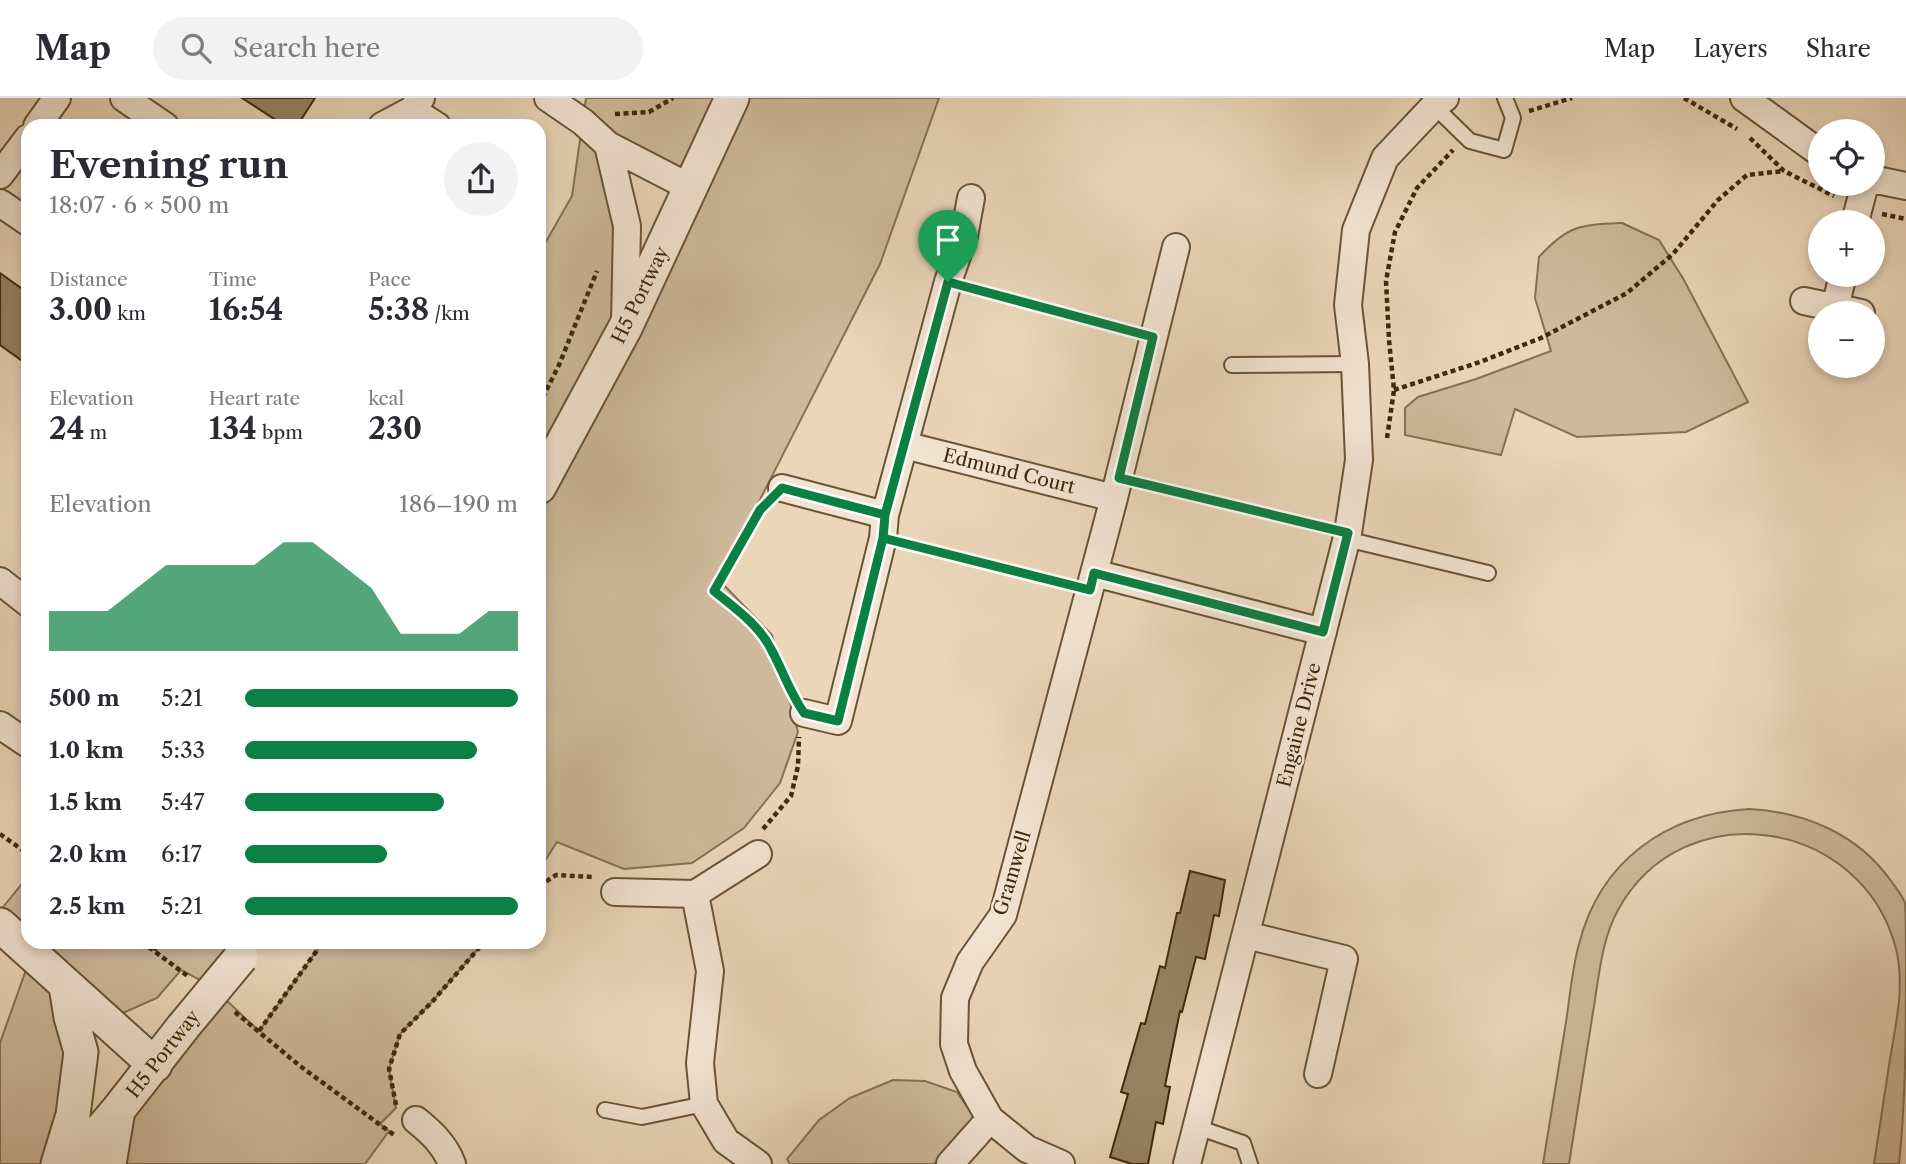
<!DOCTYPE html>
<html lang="en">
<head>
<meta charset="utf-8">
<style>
	body { margin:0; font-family:"Libre Caslon Text",serif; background:#f2f2f3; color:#2b2b33; height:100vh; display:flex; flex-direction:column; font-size:26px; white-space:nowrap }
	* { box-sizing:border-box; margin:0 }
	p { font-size:23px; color:#7c7c81 }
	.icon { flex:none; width:38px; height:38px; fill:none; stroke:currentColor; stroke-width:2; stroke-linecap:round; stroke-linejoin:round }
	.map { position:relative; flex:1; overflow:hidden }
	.side { position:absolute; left:21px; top:21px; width:525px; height:830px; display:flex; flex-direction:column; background:#fff; border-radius:21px; box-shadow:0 4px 10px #0003 }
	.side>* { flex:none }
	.controls { position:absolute; left:1808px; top:21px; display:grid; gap:14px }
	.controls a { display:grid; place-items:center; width:77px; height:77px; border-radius:50%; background:#fff; box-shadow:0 4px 10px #0003; font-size:35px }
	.pin { position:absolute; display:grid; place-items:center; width:60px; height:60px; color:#fff; margin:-72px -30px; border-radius:50% 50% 50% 0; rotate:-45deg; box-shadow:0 0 7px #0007 }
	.pin .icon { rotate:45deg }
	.round { display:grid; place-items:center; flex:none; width:74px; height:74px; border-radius:37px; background:#f2f2f3 }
	.headline { display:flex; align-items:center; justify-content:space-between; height:119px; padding:0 28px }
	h1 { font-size:38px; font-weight:700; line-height:52px }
	.figures { display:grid; grid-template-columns:repeat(3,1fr); gap:10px; height:119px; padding:7px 28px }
	.figures div { display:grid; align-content:center }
	.figures b { font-size:30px; font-weight:700 }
	.figures small { font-size:19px; font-weight:400 }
	.figures p { font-size:19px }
	.chart { height:196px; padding:14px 28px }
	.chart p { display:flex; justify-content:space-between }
	.chart svg { width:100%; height:126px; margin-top:7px; fill:#0b8043; opacity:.7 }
	ul { padding:0 28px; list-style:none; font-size:23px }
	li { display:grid; grid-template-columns:112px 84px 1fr; align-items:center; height:52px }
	li i { height:18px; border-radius:9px; background:#0b8043 }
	header { display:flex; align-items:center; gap:42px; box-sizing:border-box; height:98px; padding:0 35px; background:#fff; border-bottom:2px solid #e1e1e2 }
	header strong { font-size:33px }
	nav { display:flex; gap:38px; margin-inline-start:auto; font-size:24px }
	.search { width:490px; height:63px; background:#f2f2f3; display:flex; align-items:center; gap:18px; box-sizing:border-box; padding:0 24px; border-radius:38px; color:#7c7c81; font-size:26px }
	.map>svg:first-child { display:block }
</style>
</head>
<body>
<header>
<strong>Map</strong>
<div class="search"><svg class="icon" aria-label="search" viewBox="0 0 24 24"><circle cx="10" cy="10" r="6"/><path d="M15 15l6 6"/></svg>Search here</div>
<nav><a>Map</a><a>Layers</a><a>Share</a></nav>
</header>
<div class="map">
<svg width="1906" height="1066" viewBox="0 0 1906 1066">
	<rect width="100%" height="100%" fill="#ebd6ba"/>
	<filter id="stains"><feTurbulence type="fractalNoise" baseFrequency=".00286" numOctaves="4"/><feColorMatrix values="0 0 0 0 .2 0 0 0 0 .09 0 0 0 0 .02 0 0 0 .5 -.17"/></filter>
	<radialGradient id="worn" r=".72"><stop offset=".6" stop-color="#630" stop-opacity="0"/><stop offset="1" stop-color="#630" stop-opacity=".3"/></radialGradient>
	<path fill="#ceb99c" stroke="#867152" stroke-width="2" fill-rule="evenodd" d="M586,0h353l-59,166 -161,316 53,55 26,97 -18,51 -36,45 -52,35 -68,6 -67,-27 -18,28v-616l33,-58zM608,48l83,42 -66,138z
		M1622,125l37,17 25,40 64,122 -62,30 -109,5 -62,-28 -14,46 -96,-20v-27l13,-11 58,-18 75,-28 -16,-53 4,-41c29,-32 41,-32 83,-34z
		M1749,711c56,3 109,25 142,72 5,7 11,14 14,22 1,14 1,43 1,59 0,67 0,135 -7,202h-25c5,-35 11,-70 16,-105 6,-36 15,-73 6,-110 -33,-130 -212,-159 -278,-39 -17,31 -19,68 -25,102 -8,51 -16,101 -24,152h-26c8,-47 15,-95 23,-142 4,-26 6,-53 13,-78 21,-83 87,-130 170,-135z
		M28,778v66h114l12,8 6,-8h83l-34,42 50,47 64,-89h161l-52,60 -32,32 -11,35 7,39 -16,16 9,7 -24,33h-256l9,-54 90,-126 -27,-14 -24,28 -34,15 -34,-7 -18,11 -13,147h-58v-121l32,-90 -32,-42z
		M893,982l32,1 32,11 17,25 -40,47h-144l-3,-5 32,-39 31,-22z"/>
	<path fill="#988365" stroke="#3f2909" stroke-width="2" d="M242,0h73l-18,28h-12z
		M0,175l28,20v72l-28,-20z
		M1190,773l35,9 -6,36 -5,-1 -9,44 -9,-2 -14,55 -2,-1 -15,75 5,1 -7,37 -7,-2 -8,42h-16l-22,-7 18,-63 -7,-2 20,-69 4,1 15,-58 5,2 12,-55h3z"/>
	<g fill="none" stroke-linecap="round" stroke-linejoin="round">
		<g stroke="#6a5435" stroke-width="18">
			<path id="service" d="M1434,8l36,35 34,9 9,-32 -8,-20
				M1232,267l123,-1
				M1346,441l142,34
				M605,1012l37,7 62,-13
				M1197,1029l46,16 7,21"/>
		</g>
		<g stroke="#6a5435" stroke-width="30">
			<path id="minor" d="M124,0l41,28
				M421,0l-9,12 25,16
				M548,0l35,24 25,23 83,43
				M1744,0l76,55
				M37,28l20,-28
				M382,28l30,-16
				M608,47l19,81 -2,97
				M0,77l28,-37
				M1872,81l34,7
				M971,100l-7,38 -16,46 -44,163 210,53
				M0,105l28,19
				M1855,124l10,-38
				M1804,203l57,12
				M1835,209l8,-32
				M782,390l103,27 19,-70
				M1094,475l229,59
				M0,483l28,22
				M804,615l34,8 45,-183 2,-23
				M0,627l28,19
				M615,794l80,2
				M1246,837l98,24 -26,115
				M416,1022c15,12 29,25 36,44
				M758,1066l-32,-23 -22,-37 -4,-41 10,-92 -15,-77 63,-40
				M950,1066l40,-45
				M1061,1066l-34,-15 -37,-30 -27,-48 -9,-27 1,-46 15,-36 33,-47 111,-417 62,-251
				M1187,1066l161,-631 11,-73 -4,-96 -7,-59 8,-75 29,-72 49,-52 11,-8"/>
		</g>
		<g stroke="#6a5435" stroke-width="37">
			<path id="tertiary" d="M539,389l86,-159 107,-230
				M0,827l155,140
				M58,1066l15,-49 8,-63 -10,-35 -5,-31
				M72,1066l46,-54 65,-83
				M109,1066l9,-54"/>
		</g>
		<path stroke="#3f2909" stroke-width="4.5" stroke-dasharray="5 3.5" stroke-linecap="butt" d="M1684,0l53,31
			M1529,13l43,-13
			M615,16l34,-2 24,-14
			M1750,40l34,33 50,25
			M1882,116l24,5
			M973,190l157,43
			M1394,292l86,-28 61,-24 86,-45 46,-39 45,-54 29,-25 37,-4
			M539,307l20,-40 38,-94
			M1387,340l7,-48 -5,-50 -3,-59 9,-49 22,-44 36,-38
			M1144,386l179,43
			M764,409l-50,84 30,24 26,32 21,47
			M907,446l158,40
			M763,731l28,-33 7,-30 1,-29
			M0,736l28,20
			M539,788l17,-11 38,2
			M142,844l47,35
			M154,852l6,-8
			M235,914l65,54 94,69
			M259,933l64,-89
			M396,1007l-7,-36 11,-35 32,-32 52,-60"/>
		<use href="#service" stroke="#f2e4d2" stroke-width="14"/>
		<use href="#minor" stroke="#f2e4d2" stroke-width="26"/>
		<use href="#tertiary" stroke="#f2e4d2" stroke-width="33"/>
		<g stroke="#6a5435" stroke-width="37" stroke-linecap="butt">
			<path id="tertiary-bridge" d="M183,929l58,-70"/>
		</g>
		<use href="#tertiary-bridge" stroke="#f2e4d2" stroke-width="33"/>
	</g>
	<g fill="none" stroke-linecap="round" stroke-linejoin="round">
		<g stroke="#fff" stroke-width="14">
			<path id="route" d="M948,184l-63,233 -2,23 -45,183 -34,-8c-14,-20 -21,-42 -33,-64 -12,-24 -36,-41 -57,-58l46,-81 22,-22 103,27 -2,23 207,52 4,-17 229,59 25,-99 -229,-55 34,-141 -205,-55"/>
		</g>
		<use href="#route" stroke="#0b8043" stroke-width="9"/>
	</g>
	<g text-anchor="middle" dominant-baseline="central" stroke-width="5" stroke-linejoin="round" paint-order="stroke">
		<g font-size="19" fill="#3f2909" stroke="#f2e4d2">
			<text transform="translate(640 197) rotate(-64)">H5 Portway</text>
			<text transform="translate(1009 373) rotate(14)">Edmund Court</text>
			<text transform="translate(1299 627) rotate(-76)">Engaine Drive</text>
			<text transform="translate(1012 775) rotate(-73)">Gramwell</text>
			<text transform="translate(163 956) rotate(-52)">H5 Portway</text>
		</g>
	</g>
	<rect width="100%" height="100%" filter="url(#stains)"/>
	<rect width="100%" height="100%" fill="url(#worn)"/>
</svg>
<div class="controls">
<a><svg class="icon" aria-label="locate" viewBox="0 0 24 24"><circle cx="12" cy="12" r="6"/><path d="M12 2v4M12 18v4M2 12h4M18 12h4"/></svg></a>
<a>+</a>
<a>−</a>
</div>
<div class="pin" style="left:948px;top:184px;background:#1e9e55"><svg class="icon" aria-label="arrive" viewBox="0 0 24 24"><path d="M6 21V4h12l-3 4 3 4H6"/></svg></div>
<section class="side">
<div class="headline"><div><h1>Evening run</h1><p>18:07 · 6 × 500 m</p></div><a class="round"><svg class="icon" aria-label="share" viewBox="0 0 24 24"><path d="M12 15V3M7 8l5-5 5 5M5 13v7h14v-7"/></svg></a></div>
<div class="figures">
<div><p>Distance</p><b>3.00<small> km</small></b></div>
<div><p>Time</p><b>16:54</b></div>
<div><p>Pace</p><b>5:38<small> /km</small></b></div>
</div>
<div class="figures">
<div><p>Elevation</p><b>24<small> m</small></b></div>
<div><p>Heart rate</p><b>134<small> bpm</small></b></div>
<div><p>kcal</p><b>230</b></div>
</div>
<div class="chart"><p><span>Elevation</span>186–190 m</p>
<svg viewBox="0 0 160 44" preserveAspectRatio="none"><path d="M0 44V30L10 30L20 30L30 22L40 14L50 14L60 14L70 14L80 6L90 6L100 14L110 22L120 38L130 38L140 38L150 30L160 30V44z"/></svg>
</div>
<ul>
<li><b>500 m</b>5:21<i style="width:100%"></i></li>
<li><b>1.0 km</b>5:33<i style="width:85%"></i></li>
<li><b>1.5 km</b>5:47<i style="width:73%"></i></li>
<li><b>2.0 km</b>6:17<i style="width:52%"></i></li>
<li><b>2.5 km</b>5:21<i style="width:100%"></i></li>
</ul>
</section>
</div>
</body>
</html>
